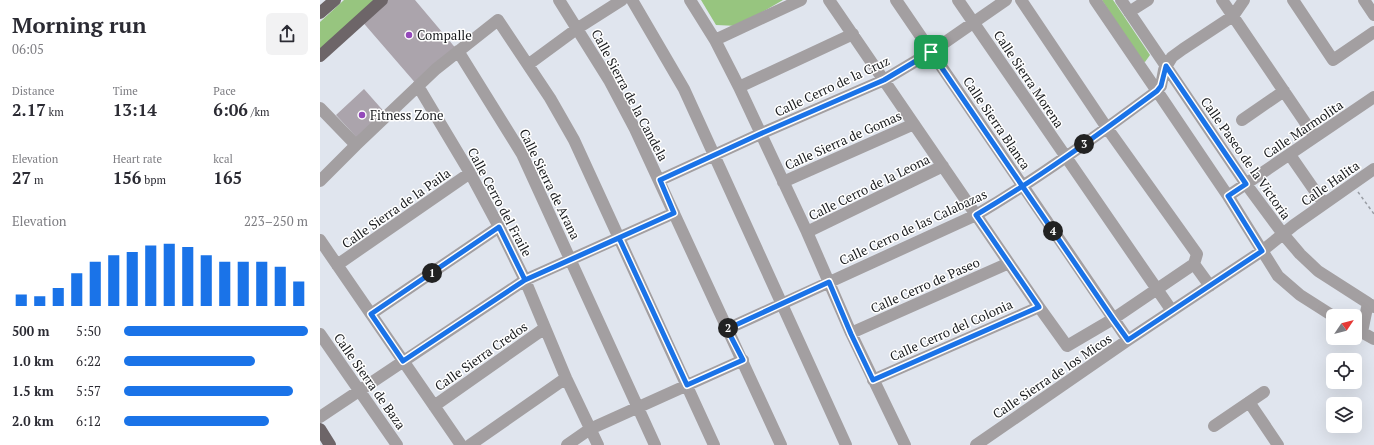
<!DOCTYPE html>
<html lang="en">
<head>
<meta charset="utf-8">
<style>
	body { margin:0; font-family:"PT Serif",serif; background:#f2f2f3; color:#2b2b33; height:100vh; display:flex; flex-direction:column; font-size:15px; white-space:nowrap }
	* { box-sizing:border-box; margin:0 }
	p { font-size:13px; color:#7c7c81 }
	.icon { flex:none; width:22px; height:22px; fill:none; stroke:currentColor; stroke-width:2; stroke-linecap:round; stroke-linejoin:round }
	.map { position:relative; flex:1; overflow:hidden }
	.drawer { display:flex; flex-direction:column; background:#fff; width:320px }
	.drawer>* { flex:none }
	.needle { width:26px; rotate:55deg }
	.buttons { position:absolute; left:1006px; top:309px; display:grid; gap:8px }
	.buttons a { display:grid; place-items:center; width:36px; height:36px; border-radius:6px; background:#fff; box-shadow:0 4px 16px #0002; font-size:20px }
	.pin { position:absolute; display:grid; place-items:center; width:34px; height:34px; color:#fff; margin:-17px; border-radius:8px; box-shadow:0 2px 6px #0006 }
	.km { position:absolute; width:20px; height:20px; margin:-10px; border-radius:50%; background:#222; color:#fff; font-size:11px; line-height:20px; text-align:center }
	.round { display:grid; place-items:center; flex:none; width:42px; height:42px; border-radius:6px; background:#f2f2f3 }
	.headline { display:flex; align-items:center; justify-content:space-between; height:68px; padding:0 12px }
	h1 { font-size:22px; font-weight:800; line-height:30px }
	.figures { display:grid; grid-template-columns:repeat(3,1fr); gap:6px; height:68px; padding:4px 12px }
	.figures div { display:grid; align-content:center }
	.figures b { font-size:17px; font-weight:800 }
	.figures small { font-size:11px; font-weight:400 }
	.figures p { font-size:11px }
	.chart { height:112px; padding:8px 12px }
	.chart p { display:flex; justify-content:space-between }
	.chart svg { width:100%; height:72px; margin-top:4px; stroke:#1a73e8; stroke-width:6 }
	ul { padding:0 12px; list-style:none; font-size:13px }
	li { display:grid; grid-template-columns:64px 48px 1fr; align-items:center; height:30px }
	li i { height:10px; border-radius:5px; background:#1a73e8 }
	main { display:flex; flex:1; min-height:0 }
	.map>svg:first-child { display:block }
</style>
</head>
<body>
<main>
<section class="drawer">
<div class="headline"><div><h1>Morning run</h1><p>06:05</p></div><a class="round"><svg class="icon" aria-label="share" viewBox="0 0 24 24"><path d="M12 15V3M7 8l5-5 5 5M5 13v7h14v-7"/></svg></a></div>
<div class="figures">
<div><p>Distance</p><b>2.17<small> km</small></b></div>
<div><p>Time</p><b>13:14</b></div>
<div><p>Pace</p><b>6:06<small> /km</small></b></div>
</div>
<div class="figures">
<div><p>Elevation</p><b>27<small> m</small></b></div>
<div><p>Heart rate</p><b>156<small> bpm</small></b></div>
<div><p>kcal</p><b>165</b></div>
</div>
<div class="chart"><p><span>Elevation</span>223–250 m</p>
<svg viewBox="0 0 160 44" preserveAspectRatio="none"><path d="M5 44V37M15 44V38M25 44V33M35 44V24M45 44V17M55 44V13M65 44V11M75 44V7M85 44V6M95 44V8M105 44V13M115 44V17M125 44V17M135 44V17M145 44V20M155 44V29"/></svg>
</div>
<ul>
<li><b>500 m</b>5:50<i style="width:100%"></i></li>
<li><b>1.0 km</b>6:22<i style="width:71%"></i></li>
<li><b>1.5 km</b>5:57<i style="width:92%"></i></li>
<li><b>2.0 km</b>6:12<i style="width:79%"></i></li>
</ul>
</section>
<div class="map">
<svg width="1054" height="445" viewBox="0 0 1054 445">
	<rect width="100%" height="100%" fill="#e0e5ee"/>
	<path fill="#97c57f" d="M24,0h32l-56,49v-27z
		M381,0h82l-45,26 -22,-1z
		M782,0h11l37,55 -5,7 -4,-1z"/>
	<path fill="#aba4ac" d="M62,0h33l43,51 -40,35 -58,-67z
		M44,89l23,26 -27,26 -24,-26z"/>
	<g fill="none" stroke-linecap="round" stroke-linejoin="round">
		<path stroke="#989ca3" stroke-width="1.5" stroke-dasharray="3 3" stroke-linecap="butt" d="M1038,192l16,22"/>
		<path stroke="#a39fa1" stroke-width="12" d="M239,0l50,80 26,49 146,316
			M312,0l52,89 162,356
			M370,0l25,40 24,47 68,145 44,101 54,112
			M509,0l210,307 28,39 46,-27 81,-55 3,-10 -90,-126 -86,-128
			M576,0l232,340
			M638,0l214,311
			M775,0l62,91 71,105 50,80 22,19 33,21
			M801,0l125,184 37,50 17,20 18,17 56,36
			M902,0l93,137
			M973,0l40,60 41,-28
			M1044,0l10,15
			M809,12l19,-12
			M395,40l86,-40
			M138,51l64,103 133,291
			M209,64l49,-36 44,-28
			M98,86l52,87 29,54 26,53 41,98 32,67
			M419,87l114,-53
			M0,108l36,37
			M922,120l42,-29
			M970,155l34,49
			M340,180l100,-46 124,-54 47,-28 75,-52
			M0,181l36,-36 80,-76 62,-49 52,78 24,42 140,305
			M463,182l131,-58
			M908,196l146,-99
			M487,232l136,-66
			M0,240l141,205
			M874,264l16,22
			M17,265l133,-92
			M51,314l128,-87
			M407,329l249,-114c63,-37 123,-81 181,-124l4,-5 3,-16 8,-13 11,-8 50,-33 11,-16
			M1036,329l18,10
			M1042,332l6,-29
			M531,333l158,-70
			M0,334l77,111
			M553,380l166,-73
			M929,402l29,43
			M114,406l111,-78
			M0,417l205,-137 149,-67
			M894,426l50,-34
			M150,445l96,-67
			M247,445l23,-16 153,-69
			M656,445l152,-105 134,-89 32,-26 80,-56"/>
		<path stroke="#6d6568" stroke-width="12" d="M0,13l15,-13
			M0,56l62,-56
			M0,429l10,16"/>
	</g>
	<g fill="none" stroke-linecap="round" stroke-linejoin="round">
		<g stroke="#fff" stroke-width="8">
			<path id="route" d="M611,52l-47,28 -124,54 -100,46 14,33 -149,67 -26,-53 -128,87 32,47 122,-81 94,-42 68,147 56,-25 -16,-31 102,-47 22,52 22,46 166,-73 -63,-92c63,-37 123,-81 181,-124l4,-5 5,-20 80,118 -18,12 34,55 -134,89 -15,-21 -182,-267"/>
		</g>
		<use href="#route" stroke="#1a73e8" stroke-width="5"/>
	</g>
	<g fill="#9449ba" stroke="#fff" stroke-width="1.5">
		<circle cx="89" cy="35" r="4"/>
		<circle cx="42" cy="115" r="4"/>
	</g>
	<g text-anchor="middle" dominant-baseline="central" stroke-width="3" stroke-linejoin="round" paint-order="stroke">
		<g font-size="13" fill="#191b1e" stroke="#fff" text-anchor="start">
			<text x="97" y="35">Compalle</text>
			<text x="50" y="115">Fitness Zone</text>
		</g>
		<g font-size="13" fill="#191b1e" stroke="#fff">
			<text transform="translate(709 79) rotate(56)">Calle Sierra Morena</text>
			<text transform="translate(512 86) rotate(-25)">Calle Cerro de la Cruz</text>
			<text transform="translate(310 95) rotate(62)">Calle Sierra de la Candela</text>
			<text transform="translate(677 123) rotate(56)">Calle Sierra Blanca</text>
			<text transform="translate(983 129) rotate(-34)">Calle Marmolita</text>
			<text transform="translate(523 140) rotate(-24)">Calle Sierra de Gomas</text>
			<text transform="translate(926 158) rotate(55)">Calle Paseo de la Victoria</text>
			<text transform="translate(1010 183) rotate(-35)">Calle Halita</text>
			<text transform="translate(230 184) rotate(64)">Calle Sierra de Arana</text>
			<text transform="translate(549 187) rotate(-26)">Calle Cerro de la Leona</text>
			<text transform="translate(180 202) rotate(62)">Calle Cerro del Fraile</text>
			<text transform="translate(76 208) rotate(-35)">Calle Sierra de la Paila</text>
			<text transform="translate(593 227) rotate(-25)">Calle Cerro de las Calabazas</text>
			<text transform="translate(605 285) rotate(-24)">Calle Cerro de Paseo</text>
			<text transform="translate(631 330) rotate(-24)">Calle Cerro del Colonia</text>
			<text transform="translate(161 356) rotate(-35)">Calle Sierra Credos</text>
			<text transform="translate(732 376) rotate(-34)">Calle Sierra de los Micos</text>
			<text transform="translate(50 381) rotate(55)">Calle Sierra de Baza</text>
		</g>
	</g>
</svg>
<div class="buttons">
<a><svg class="needle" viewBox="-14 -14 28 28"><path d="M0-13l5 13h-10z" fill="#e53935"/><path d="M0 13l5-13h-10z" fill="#7c7c81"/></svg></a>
<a><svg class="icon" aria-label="locate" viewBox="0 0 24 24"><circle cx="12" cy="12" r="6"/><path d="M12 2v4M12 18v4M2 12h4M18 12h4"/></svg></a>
<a><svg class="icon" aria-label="layers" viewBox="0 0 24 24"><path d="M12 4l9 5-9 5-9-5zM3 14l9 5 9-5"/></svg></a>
</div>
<div class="pin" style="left:611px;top:52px;background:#1e9e55"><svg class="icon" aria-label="arrive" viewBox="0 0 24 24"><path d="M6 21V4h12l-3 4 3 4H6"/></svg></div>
<b class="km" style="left:112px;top:273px">1</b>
<b class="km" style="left:408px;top:328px">2</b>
<b class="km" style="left:764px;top:144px">3</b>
<b class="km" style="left:733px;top:231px">4</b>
</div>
</main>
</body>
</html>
